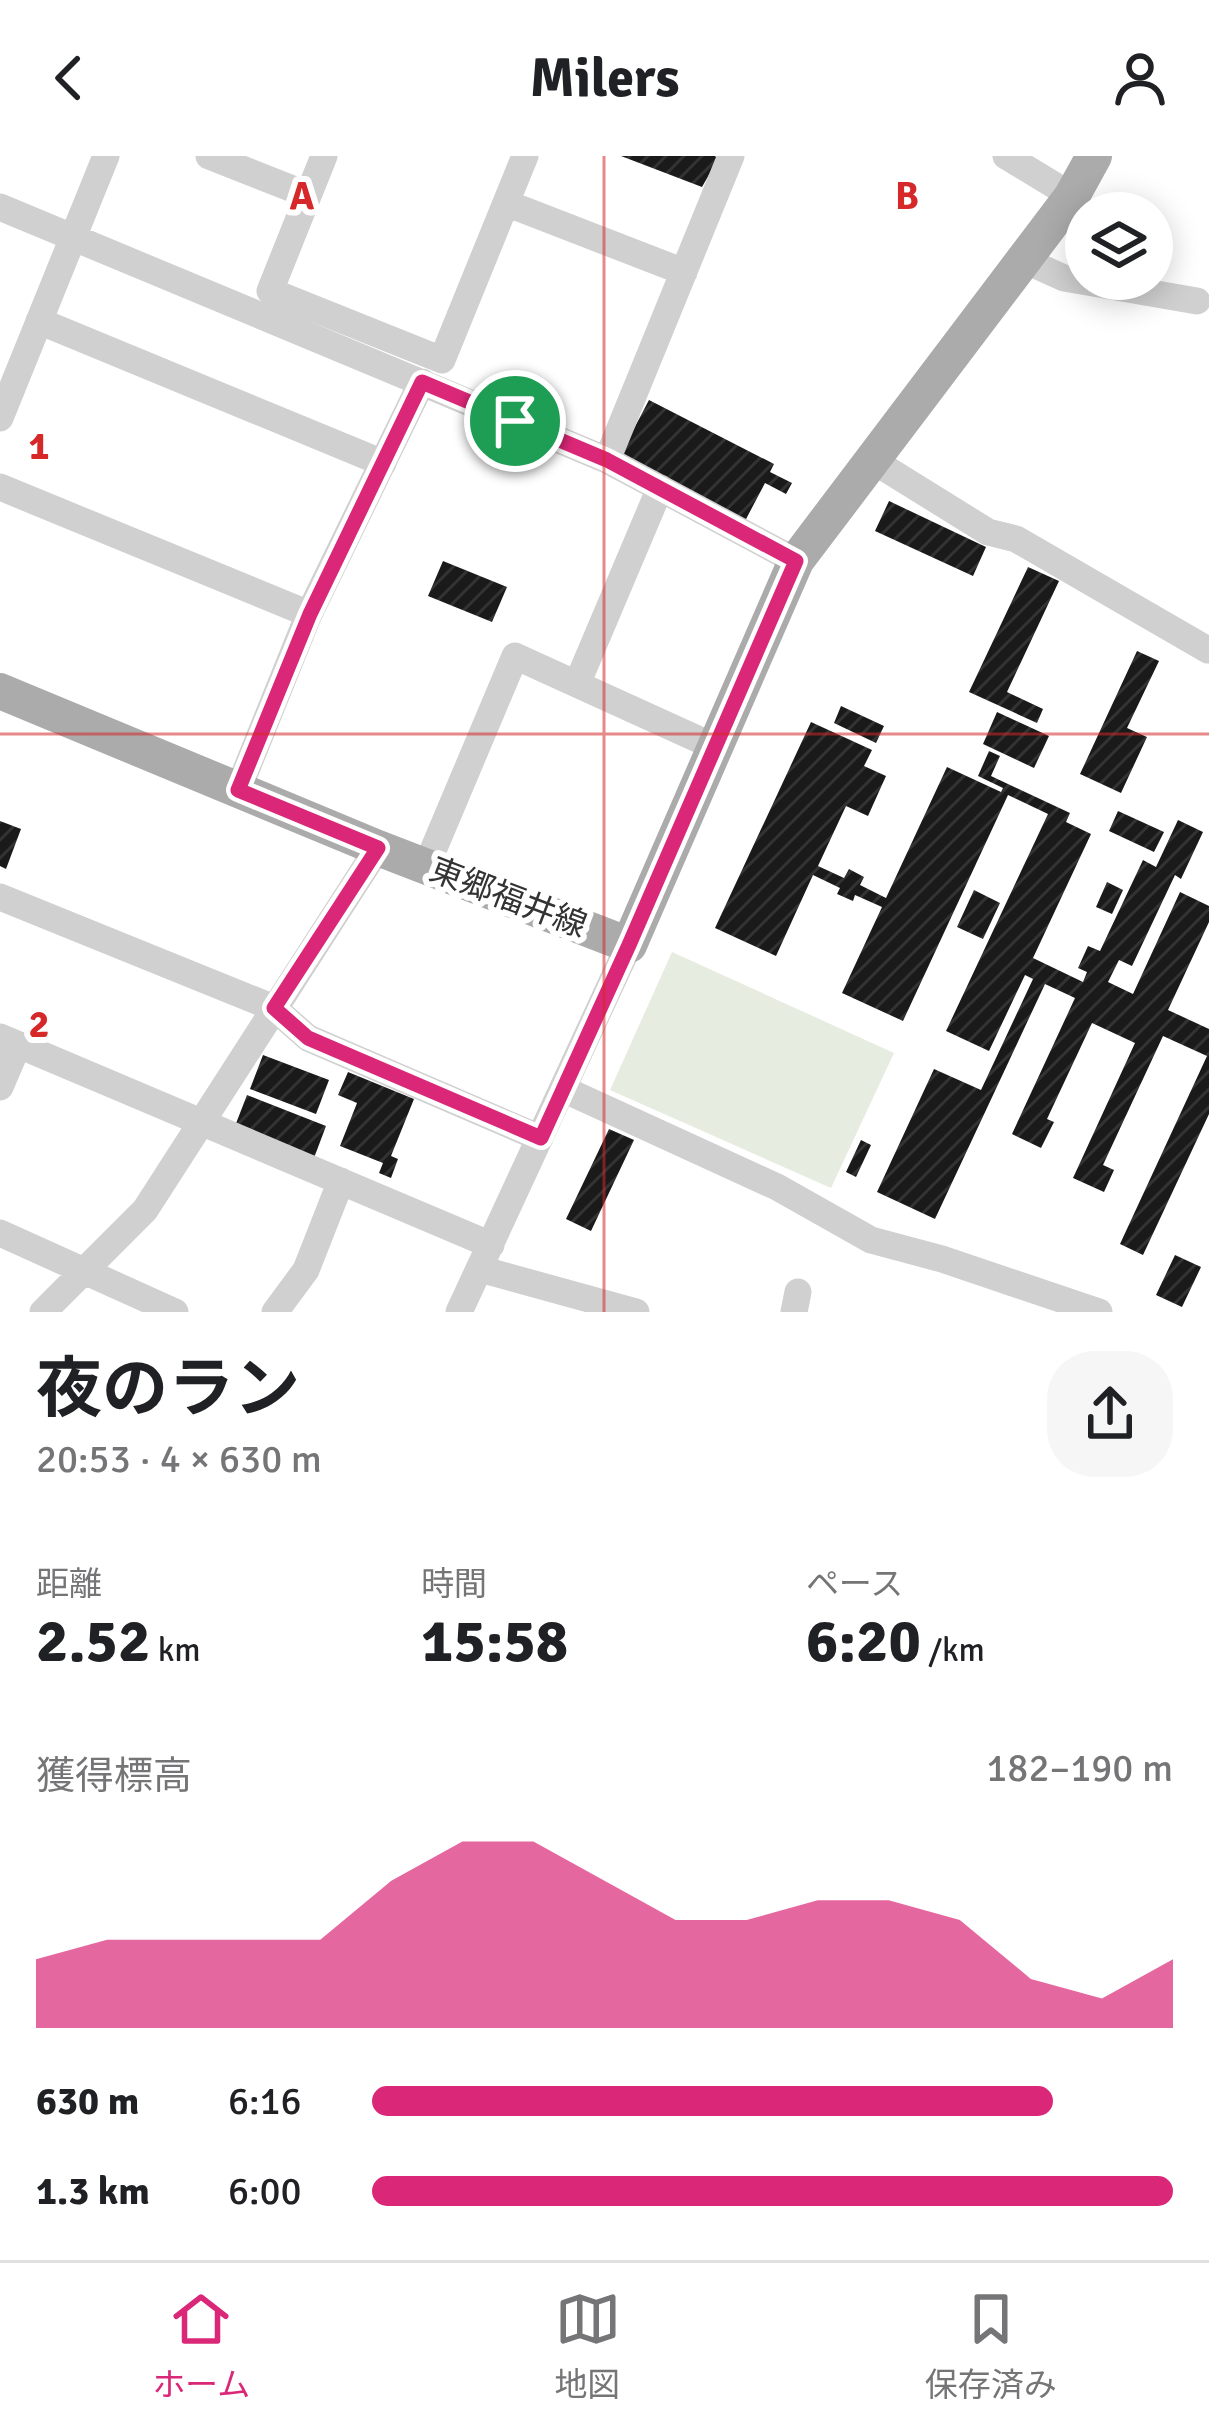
<!DOCTYPE html>
<html lang="ja">
<head>
<meta charset="utf-8">
<style>
	body { margin:0; font-family:Signika,"Noto Sans JP",sans-serif; background:#f6f6f6; color:#202124; height:100vh; display:flex; flex-direction:column; font-size:45px; white-space:nowrap }
	* { box-sizing:border-box; margin:0 }
	p { font-size:39px; color:#757577 }
	.icon { flex:none; width:66px; height:66px; fill:none; stroke:currentColor; stroke-width:2; stroke-linecap:round; stroke-linejoin:round }
	.map { position:relative; height:1156px; overflow:hidden }
	.details { display:flex; flex-direction:column; background:#fff; flex:1 }
	.details>* { flex:none }
	.fabs { position:absolute; left:1065px; top:36px; display:grid; gap:24px }
	.fabs a { display:grid; place-items:center; width:108px; height:108px; border-radius:50%; background:#fff; box-shadow:0 6px 30px #0003; font-size:60px }
	.pin { position:absolute; display:grid; place-items:center; width:102px; height:102px; color:#fff; margin:-51px; border:6px solid #fff; border-radius:50%; box-shadow:0 3px 12px #0007 }
	.round { display:grid; place-items:center; flex:none; width:126px; height:126px; border-radius:48px; background:#f6f6f6 }
	.head { display:flex; align-items:center; justify-content:space-between; height:204px; padding:0 36px }
	h1 { font-size:66px; font-weight:700; line-height:90px }
	.figures { display:grid; grid-template-columns:repeat(3,1fr); gap:18px; height:204px; padding:12px 36px }
	.figures div { display:grid; align-content:center }
	.figures b { font-size:60px; font-weight:700 }
	.figures small { font-size:33px; font-weight:400 }
	.figures p { font-size:33px }
	.chart { height:336px; padding:24px 36px }
	.chart p { display:flex; justify-content:space-between }
	.chart svg { width:100%; height:216px; margin-top:12px; fill:#db2777; opacity:.7 }
	ul { padding:0 36px; list-style:none; font-size:39px }
	li { display:grid; grid-template-columns:192px 144px 1fr; align-items:center; height:90px }
	li i { height:30px; border-radius:15px; background:#db2777 }
	header { display:flex; justify-content:space-between; align-items:center; height:156px; padding:0 36px; background:#fff; font-size:54px; font-weight:700 }
	.menu { display:flex; justify-content:space-around; align-items:center; height:168px; border-top:3px solid #e0e0e0; background:#fff; font-size:33px; color:#757577 }
	.menu a { display:grid; justify-items:center; gap:6px }
	.menu .selected { color:#db2777 }
	.map>svg:first-child { display:block }
</style>
</head>
<body>
<header><svg class="icon" aria-label="back" viewBox="0 0 24 24"><path d="M15 5l-7 7 7 7"/></svg>Milers<svg class="icon" aria-label="person" viewBox="0 0 24 24"><circle cx="12" cy="8" r="4"/><path d="M4 21q1-7 8-7t8 7"/></svg></header>
<div class="map">
<svg width="1209" height="1156" viewBox="0 0 1209 1156">
	<defs>
		<pattern id="building-hatch" width="6" height="6" patternUnits="userSpaceOnUse" patternTransform="scale(3)"><rect width="6" height="6" fill="#1a1a1a"/><path d="M-1 1l2-2M0 6l6-6M5 7l2-2" fill="none" stroke="#333"/></pattern>
	</defs>
	<rect width="100%" height="100%" fill="#fff"/>
	<path fill="#e6ecdf" d="M672,796l222,101 -63,135 -221,-98z"/>
	<path fill="url(#building-hatch)" d="M621,0h94l3,3 -16,28z
		M649,244l125,64 -4,8 22,11 -6,11 -21,-11 -20,38 -126,-64z
		M889,345l97,46 -13,29 -98,-45z
		M443,405l64,26 -15,35 -64,-26z
		M1028,411l31,14 -52,111 36,17 -6,14 -68,-31z
		M1137,495l22,10 -32,67 20,9 -26,56 -41,-19z
		M841,550l43,20 -8,17 -42,-20z
		M997,556l52,24 -15,32 -51,-24z
		M811,566l61,28 -8,16 22,10 -18,40 -22,-10 -28,60 26,12 5,-9 15,8 -4,8 26,13 61,-131 54,25 2,-4 -25,-12 11,-25 11,5 -9,20 79,37 -4,9 25,12 -58,124 50,24 4,-10 -9,-4 10,-22 12,5 43,-91 13,7 22,-47 25,12 -22,47 -6,-4 -43,91 -13,-6 -11,22 25,12 47,-102 29,14v16l-41,88 41,19v85l-66,141 -23,-11 87,-188 -44,-20 -60,129 11,5 -10,22 -31,-14 62,-135 -43,-20 -45,96 7,3 -13,26 -29,-14 63,-136 -30,-14 -110,235 -58,-27 57,-123 47,21 52,-111 -8,-4 -36,76 -43,-20 102,-217 -40,-19 -105,226 -61,-28 40,-86 -27,-12 -2,6 -16,-7 3,-6 -27,-13 -37,81 -61,-28z
		M1118,655l46,21 -10,20 -45,-21z
		M0,665l21,8 -15,40 -6,-3z
		M1107,726l16,8 -11,24 -16,-7z
		M974,734l26,13 -17,36 -26,-12z
		M263,899l66,25 -13,34 -66,-25z
		M348,916l66,27 -23,57 7,3 -7,19 -12,-5 4,-10 -43,-17 17,-43 -19,-8z
		M247,939l79,31 -12,32 -79,-32z
		M609,973l25,11 -43,91 -25,-12z
		M861,984l10,5 -15,32 -10,-5z
		M1175,1099l26,12 -19,40 -26,-12z"/>
	<g fill="none" stroke-linecap="round" stroke-linejoin="round">
		<path stroke="#d0d0d0" stroke-width="27" d="M209,0l99,39
			M324,0l-54,135 172,69 83,-204
			M1006,0l66,40
			M506,47l178,69
			M0,51l607,253 189,101
			M1024,104l40,18 133,23
			M39,165l344,142
			M0,262l106,-262
			M607,304l124,-304
			M872,304l116,72 28,7 192,111
			M0,331l309,127
			M577,528l83,-196
			M238,634l71,-176 113,-232
			M426,711l89,-211 200,91
			M0,741l274,111 34,30 232,100
			M0,881l491,208
			M0,931l18,-42
			M563,933l214,98 94,53 71,19 157,53
			M0,1077l175,79
			M480,1113l156,43
			M43,1156l102,-102 233,-362
			M275,1156l31,-42 35,-89
			M459,1156l170,-367
			M794,1156l4,-20"/>
		<path stroke="#ababab" stroke-width="36" d="M0,535l378,157 251,97 167,-384 276,-365 22,-40"/>
	</g>
	<g fill="none" stroke-linecap="round" stroke-linejoin="round">
		<g stroke="#fff" stroke-width="24">
			<path id="route" d="M422,226l185,78 189,101 -167,384 -88,193 -233,-100 -34,-30 104,-160 -140,-58 72,-176z"/>
		</g>
		<use href="#route" stroke="#db2777" stroke-width="15"/>
	</g>
	<path fill="none" stroke="#d62828" stroke-width="3" stroke-opacity="0.55" d="M604,0v1156M0,578h1209"/>
	<g text-anchor="middle" dominant-baseline="central" stroke-width="12" stroke-linejoin="round" paint-order="stroke">
		<g font-size="33" fill="#333" stroke="#fff">
			<text transform="translate(508 742) rotate(21)">東郷福井線</text>
		</g>
	</g>
	<g font-size="39" text-anchor="middle" font-weight="bold" fill="#d62828" stroke="#fff" stroke-width="12" stroke-linejoin="round" paint-order="stroke">
		<text x="302" y="53">A</text>
		<text x="907" y="53">B</text>
		<text x="39" y="303">1</text>
		<text x="39" y="881">2</text>
	</g>
</svg>
<div class="fabs">
<a><svg class="icon" aria-label="layers" viewBox="0 0 24 24"><path d="M12 4l9 5-9 5-9-5zM3 14l9 5 9-5"/></svg></a>
</div>
<div class="pin" style="left:515px;top:265px;background:#1e9e55"><svg class="icon" aria-label="arrive" viewBox="0 0 24 24"><path d="M6 21V4h12l-3 4 3 4H6"/></svg></div>
</div>
<section class="details">
<div class="head"><div><h1>夜のラン</h1><p>20:53 · 4 × 630 m</p></div><a class="round"><svg class="icon" aria-label="share" viewBox="0 0 24 24"><path d="M12 15V3M7 8l5-5 5 5M5 13v7h14v-7"/></svg></a></div>
<div class="figures">
<div><p>距離</p><b>2.52<small> km</small></b></div>
<div><p>時間</p><b>15:58</b></div>
<div><p>ペース</p><b>6:20<small> /km</small></b></div>
</div>
<div class="chart"><p><span>獲得標高</span>182–190 m</p>
<svg viewBox="0 0 160 44" preserveAspectRatio="none"><path d="M0 44V30L10 26L20 26L30 26L40 26L50 14L60 6L70 6L80 14L90 22L100 22L110 18L120 18L130 22L140 34L150 38L160 30V44z"/></svg>
</div>
<ul>
<li><b>630 m</b>6:16<i style="width:85%"></i></li>
<li><b>1.3 km</b>6:00<i style="width:100%"></i></li>
</ul>
</section>
<nav class="menu">
<a class="selected"><svg class="icon" aria-label="home" viewBox="0 0 24 24"><path d="M3 11l9-7 9 7M6 9v11h12V9"/></svg>ホーム</a>
<a><svg class="icon" aria-label="map" viewBox="0 0 24 24"><path d="M3 6l6-2 6 2 6-2v14l-6 2-6-2-6 2zM9 4v14M15 6v14"/></svg>地図</a>
<a><svg class="icon" aria-label="saved" viewBox="0 0 24 24"><path d="M7 4h10v16l-5-4-5 4z"/></svg>保存済み</a>
</nav>
</body>
</html>
